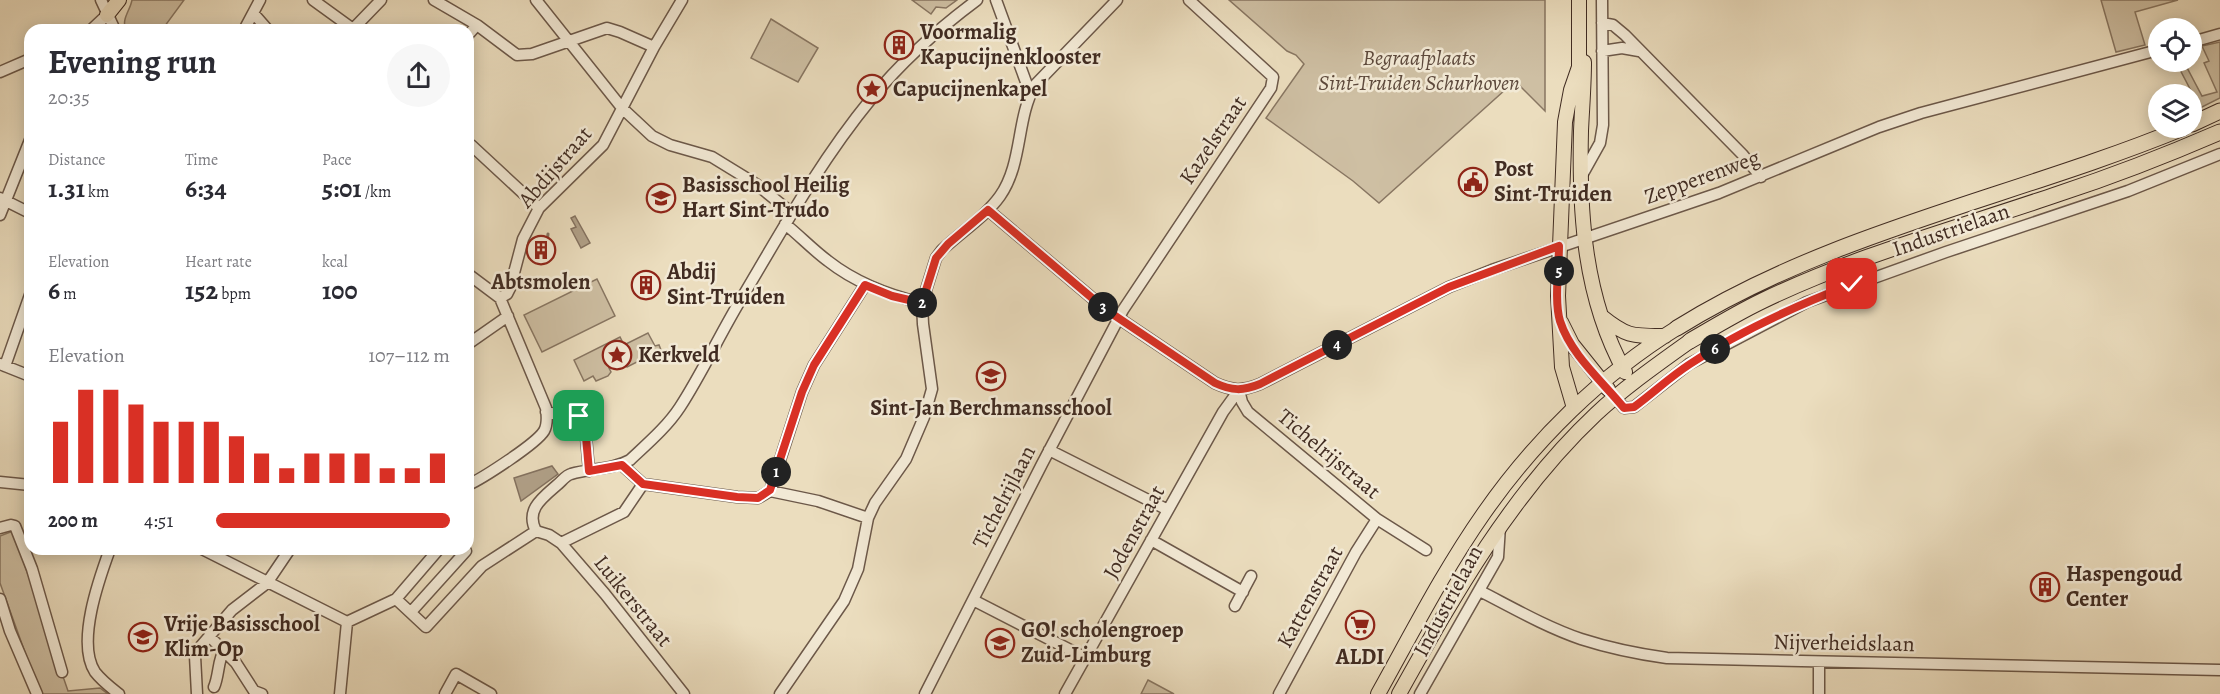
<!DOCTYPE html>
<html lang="en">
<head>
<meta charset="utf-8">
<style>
	body { margin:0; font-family:Alegreya,serif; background:#f7f7f7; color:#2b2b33; height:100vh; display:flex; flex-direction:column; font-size:22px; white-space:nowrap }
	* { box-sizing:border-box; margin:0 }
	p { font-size:20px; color:#7c7c81 }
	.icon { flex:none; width:33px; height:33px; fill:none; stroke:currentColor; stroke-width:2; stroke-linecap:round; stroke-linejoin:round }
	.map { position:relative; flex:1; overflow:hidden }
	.details { position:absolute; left:24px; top:24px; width:450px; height:531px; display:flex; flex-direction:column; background:#fff; border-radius:18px; box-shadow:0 3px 15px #0003 }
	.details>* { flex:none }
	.buttons { position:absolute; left:2148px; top:18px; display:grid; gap:12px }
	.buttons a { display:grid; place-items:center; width:54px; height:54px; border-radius:50%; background:#fff; box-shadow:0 3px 15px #0003; font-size:30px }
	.pin { position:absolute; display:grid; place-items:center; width:51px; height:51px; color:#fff; margin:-26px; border-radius:12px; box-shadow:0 3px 9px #0006 }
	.km { position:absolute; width:30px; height:30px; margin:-15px; border-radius:50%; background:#222; color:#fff; font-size:16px; line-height:30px; text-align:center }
	.round { display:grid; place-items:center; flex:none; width:63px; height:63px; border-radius:32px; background:#f7f7f7 }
	.summary { display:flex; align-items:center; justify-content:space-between; height:102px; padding:0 24px }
	h1 { font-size:33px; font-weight:700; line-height:45px }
	.metrics { display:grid; grid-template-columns:repeat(3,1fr); gap:9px; height:102px; padding:6px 24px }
	.metrics div { display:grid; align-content:center }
	.metrics b { font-size:26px; font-weight:700 }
	.metrics small { font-size:16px; font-weight:400 }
	.metrics p { font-size:16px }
	.chart { height:168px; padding:12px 24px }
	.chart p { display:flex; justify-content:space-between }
	.chart svg { width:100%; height:108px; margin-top:6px; stroke:#d93025; stroke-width:6 }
	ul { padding:0 24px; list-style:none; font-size:20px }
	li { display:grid; grid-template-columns:96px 72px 1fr; align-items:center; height:45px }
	li i { height:15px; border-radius:8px; background:#d93025 }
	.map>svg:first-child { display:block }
</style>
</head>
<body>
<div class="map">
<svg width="2220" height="694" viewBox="0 0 2220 694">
	<rect width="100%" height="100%" fill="#ebddbe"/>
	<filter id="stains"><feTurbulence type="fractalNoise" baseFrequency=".00333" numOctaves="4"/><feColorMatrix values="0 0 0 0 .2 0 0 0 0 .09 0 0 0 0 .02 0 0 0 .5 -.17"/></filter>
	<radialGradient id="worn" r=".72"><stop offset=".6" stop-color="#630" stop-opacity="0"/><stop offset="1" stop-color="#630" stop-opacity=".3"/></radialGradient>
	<path fill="#cebfa3" stroke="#887662" stroke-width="1.5" d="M132,0h52l-22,30 -11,-3 -2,3h-23c-5,-11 4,-19 6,-30z
		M912,0h45l-11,8 -10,-1 -5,7z
		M1229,0h316v111l-30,-30 -136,122 -26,-22 -87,-63 38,-54 -8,-9 -9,-4z
		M2101,0h77l-43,12 10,33 -29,7z
		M771,19l47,29 -20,34 -47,-24z
		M2220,42v56l-20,10 -24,-46h8l18,34 15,-4 -13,-29 5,-2 -7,-15z
		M597,279l18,37 -73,36 -18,-37z
		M648,333l7,13 4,-1 2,5 -34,17 -4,-7 -14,8 2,4 -3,4 -12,5 -3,-5 -9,5 -10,-21 46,-23 2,4 -6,3 2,4z
		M13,531l55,160 32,-3 8,6h-68l-40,-111v-47z
		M1148,680l26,14h-33z"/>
	<path fill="#b1a189" stroke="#847260" stroke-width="1.5" d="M575,216l15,27 -9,5 -10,-19 5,-2 -5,-9z
		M552,466l6,8 -37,27 -7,-23z"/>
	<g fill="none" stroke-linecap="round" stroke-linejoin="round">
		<path stroke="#847260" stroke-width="3" d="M545,257l3,-23"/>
		<g stroke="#6c5849" stroke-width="13">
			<path id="minor" d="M101,0l14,30
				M313,0l40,29
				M434,0l43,25 40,30 15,-1 75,-26 13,4 34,15
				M536,0l86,108 30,28 18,9 42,12 44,27 36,29
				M996,0l34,93
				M254,14l14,16
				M1602,23l11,2 12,10 117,119 19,23
				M91,30l16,-15
				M244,30l16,-30
				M352,30l29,-30
				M468,35l9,-10
				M2192,42l28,-8
				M1602,51l20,-3 17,3
				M0,72l30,-13
				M471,145l68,63
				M1581,177l19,-34 3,-18 -1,-125
				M0,198l30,15
				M988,210l117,99 110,74c17,8 28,8 45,1l189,-97 43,-17 227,-77 160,-66 42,-14 237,-63
				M0,215l30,-75
				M785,224c15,12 28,26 43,37 28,22 60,34 94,42
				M468,274l32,24 46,110c1,7 2,16 -2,23 -8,13 -61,47 -76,54
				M500,298l7,-4 3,-6 13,-49 16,-31 64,-63 51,-98 28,-47
				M468,344l40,-28
				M0,364l30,12
				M5,366l25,-71
				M1239,390l3,12 6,10 129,107 49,31
				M1615,397l9,11 10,-1 55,-43 118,-62 139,-50 182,-61 92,-37
				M546,412l20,4h13l7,21 3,34
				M1049,450l119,60
				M622,465l21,19 94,13 21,1 12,-7 48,10 50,17
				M0,482l30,3
				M770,491l32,-99 12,-27 51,-80
				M0,528l11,-3 4,1 17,43 30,103
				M1151,540l92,52
				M561,543l63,-31 19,-28
				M110,549c-11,30 -34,94 -15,123 7,9 15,15 24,22
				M202,549l145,73
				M1480,591c33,17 66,36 101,48 28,9 57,15 86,19l553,12
				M0,599l10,32 27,63
				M396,599l43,-50
				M973,600l113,58
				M1235,606l16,-30
				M411,612l55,-61
				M347,622l49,-23 30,28 56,-61 54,-35
				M209,636l27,27 18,28 8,3
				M214,687c5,-11 4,-28 10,-36
				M197,694l-2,-38 5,-9 32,-37 35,-27 23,-34
				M340,694l7,-72
				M445,694l11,-20 35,20
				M684,694l-79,-100 -44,-51 -12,-8 -13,-4c-11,-21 6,-33 21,-46 4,-3 9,-10 14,-11 19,-6 41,-4 59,-14 17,-16 37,-33 50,-53 22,-34 39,-71 60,-106 41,-69 80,-140 131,-202 31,-38 67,-70 106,-99
				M780,694l64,-93 14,-32 10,-51 7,-15 31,-44 18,-42 8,-28 -9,-65 -1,-21 14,-45 6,-8c19,-18 43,-33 58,-54 23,-33 16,-77 35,-111l82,-85
				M925,694l117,-230 81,-154 148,-222 2,-11 -84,-77
				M1065,694l158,-282 16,-22
				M1279,694l77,-142 21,-33
				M1420,694l78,-137 2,-31
				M1819,694v-32"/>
		</g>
		<g stroke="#412c22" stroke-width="16">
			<path id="major" d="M107,15l12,-15
				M1584,62c0,23 -2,46 -3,69 -2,82 3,167 44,241
				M1601,316c26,21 31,20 64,20
				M1561,322l11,22 36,45
				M1574,408l-12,-41 -4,-71 7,-174 6,-32 8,-23v-67
				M1378,694c34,-61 66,-124 106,-181 51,-73 117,-138 193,-185
				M1399,694c56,-100 112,-200 197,-280 29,-27 62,-50 94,-73"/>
		</g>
		<g stroke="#412c22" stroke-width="17">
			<path id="highway" d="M2192,124l28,-13
				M1677,328c156,-97 338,-131 506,-200
				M1690,341c24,-14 47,-28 72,-40 95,-46 197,-73 296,-107 55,-18 109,-39 162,-62"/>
		</g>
		<use href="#minor" stroke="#f2e9d5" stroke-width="10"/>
		<use href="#major" stroke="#ebddbe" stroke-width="14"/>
		<use href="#highway" stroke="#ebddbe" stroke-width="15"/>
	</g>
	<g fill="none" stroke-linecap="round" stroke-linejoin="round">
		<g stroke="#fff" stroke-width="12">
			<path id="route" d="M579,416l7,21 3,34 33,-6 21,19 94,13 21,1 12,-8 32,-98 12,-27 51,-80 27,11 30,7 14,-45 12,-14 40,-34 117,99 110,74c17,8 28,8 45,1l189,-97 110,-41c0,21 -5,55 1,75 11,34 42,60 64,87l10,-1c19,-14 36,-30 56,-43 48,-32 108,-59 162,-80"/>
		</g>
		<use href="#route" stroke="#d93025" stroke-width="8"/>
	</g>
	<defs>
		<g id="building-ring" transform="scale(1.5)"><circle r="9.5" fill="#f2e9d5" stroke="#8f2418" stroke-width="1.5"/><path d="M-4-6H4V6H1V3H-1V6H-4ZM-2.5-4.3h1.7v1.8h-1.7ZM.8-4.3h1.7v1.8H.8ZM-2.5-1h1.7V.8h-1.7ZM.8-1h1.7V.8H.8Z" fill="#8f2418"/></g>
		<g id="sight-ring" transform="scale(1.5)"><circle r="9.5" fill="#f2e9d5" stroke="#8f2418" stroke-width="1.5"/><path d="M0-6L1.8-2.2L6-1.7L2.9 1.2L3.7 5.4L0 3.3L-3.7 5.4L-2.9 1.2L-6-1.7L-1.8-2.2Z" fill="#8f2418"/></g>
		<g id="civic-ring" transform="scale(1.5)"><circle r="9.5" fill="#f2e9d5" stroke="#8f2418" stroke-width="1.5"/><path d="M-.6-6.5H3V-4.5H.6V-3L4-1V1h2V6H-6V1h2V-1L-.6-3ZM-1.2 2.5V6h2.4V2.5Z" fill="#8f2418"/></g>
		<g id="school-ring" transform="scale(1.5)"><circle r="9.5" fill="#f2e9d5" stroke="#8f2418" stroke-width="1.5"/><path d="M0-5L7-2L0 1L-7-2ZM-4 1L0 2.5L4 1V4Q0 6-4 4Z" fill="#8f2418"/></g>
		<g id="supermarket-ring" transform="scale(1.5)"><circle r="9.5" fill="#f2e9d5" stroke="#8f2418" stroke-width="1.5"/><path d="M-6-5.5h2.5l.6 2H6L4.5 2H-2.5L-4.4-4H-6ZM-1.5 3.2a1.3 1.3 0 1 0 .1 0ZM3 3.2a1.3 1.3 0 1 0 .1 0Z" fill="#8f2418"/></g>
	</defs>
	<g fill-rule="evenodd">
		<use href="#building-ring" x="899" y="45"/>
		<use href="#sight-ring" x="872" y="89"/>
		<use href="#civic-ring" x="1473" y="182"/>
		<use href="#school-ring" x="661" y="198"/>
		<use href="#building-ring" x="541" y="250"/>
		<use href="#building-ring" x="646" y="285"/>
		<use href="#sight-ring" x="617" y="355"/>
		<use href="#school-ring" x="991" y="376"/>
		<use href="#building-ring" x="2045" y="587"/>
		<use href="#supermarket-ring" x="1360" y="625"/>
		<use href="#school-ring" x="143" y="637"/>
		<use href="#school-ring" x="1000" y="643"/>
	</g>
	<g text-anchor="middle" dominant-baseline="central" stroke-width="5" stroke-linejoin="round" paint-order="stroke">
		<g font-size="22" font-weight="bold" fill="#412c22" stroke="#f2e9d5" text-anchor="start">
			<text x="920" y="32">Voormalig<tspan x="920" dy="25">Kapucijnenklooster</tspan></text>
			<text x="893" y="89">Capucijnenkapel</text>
			<text x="1494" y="169">Post<tspan x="1494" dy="25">Sint-Truiden</tspan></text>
			<text x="682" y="185">Basisschool Heilig<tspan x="682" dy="25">Hart Sint-Trudo</tspan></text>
			<text x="667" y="272">Abdij<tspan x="667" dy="25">Sint-Truiden</tspan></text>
			<text x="541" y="282" text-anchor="middle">Abtsmolen</text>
			<text x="638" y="355">Kerkveld</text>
			<text x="991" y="408" text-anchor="middle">Sint-Jan Berchmansschool</text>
			<text x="2066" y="574">Haspengoud<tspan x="2066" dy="25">Center</tspan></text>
			<text x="164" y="624">Vrije Basisschool<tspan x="164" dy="25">Klim-Op</tspan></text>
			<text x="1021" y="630">GO! scholengroep<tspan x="1021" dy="25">Zuid-Limburg</tspan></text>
			<text x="1360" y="657" text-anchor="middle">ALDI</text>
		</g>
		<g font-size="22" font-style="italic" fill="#5d493c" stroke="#f2e9d5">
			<text x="1419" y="58">Begraafplaats<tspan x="1419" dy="25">Sint-Truiden Schurhoven</tspan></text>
		</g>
		<g font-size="22" fill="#412c22" stroke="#f2e9d5">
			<text transform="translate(1213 140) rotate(-56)">Kazelstraat</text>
			<text transform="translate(555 167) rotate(-49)">Abdijstraat</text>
			<text transform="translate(1702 177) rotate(-20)">Zepperenweg</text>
			<text transform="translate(1951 230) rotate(-19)">Industrielaan</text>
			<text transform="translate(1329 454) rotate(40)">Tichelrijstraat</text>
			<text transform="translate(1004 497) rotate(-63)">Tichelrijlaan</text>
			<text transform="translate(1134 532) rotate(-61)">Jodenstraat</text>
			<text transform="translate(1310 597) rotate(-61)">Kattenstraat</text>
			<text transform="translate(633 601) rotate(51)">Luikerstraat</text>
			<text transform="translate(1448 601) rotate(-62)">Industrielaan</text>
			<text transform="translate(1844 643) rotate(1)">Nijverheidslaan</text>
		</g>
	</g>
	<rect width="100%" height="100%" filter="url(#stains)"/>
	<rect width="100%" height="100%" fill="url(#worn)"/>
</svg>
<div class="buttons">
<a><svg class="icon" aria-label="locate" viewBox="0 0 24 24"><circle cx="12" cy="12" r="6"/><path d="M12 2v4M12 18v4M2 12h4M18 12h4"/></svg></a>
<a><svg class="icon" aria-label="layers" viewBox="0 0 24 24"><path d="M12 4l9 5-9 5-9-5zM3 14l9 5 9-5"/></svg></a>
</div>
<div class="pin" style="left:579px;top:416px;background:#1e9e55"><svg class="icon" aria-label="arrive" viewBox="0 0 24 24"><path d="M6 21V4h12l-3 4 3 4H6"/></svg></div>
<div class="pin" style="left:1852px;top:284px;background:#d93025"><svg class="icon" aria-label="check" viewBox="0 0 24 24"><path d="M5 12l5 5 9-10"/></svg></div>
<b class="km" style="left:776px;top:472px">1</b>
<b class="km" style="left:922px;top:303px">2</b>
<b class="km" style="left:1103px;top:307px">3</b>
<b class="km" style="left:1337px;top:345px">4</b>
<b class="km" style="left:1559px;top:271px">5</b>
<b class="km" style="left:1715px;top:349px">6</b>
<section class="details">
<div class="summary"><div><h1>Evening run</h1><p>20:35</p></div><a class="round"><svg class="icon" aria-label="share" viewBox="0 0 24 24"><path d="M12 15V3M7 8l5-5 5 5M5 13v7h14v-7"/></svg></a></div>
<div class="metrics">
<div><p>Distance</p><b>1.31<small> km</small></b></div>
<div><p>Time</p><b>6:34</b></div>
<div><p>Pace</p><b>5:01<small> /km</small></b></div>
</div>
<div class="metrics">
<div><p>Elevation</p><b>6<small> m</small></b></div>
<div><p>Heart rate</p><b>152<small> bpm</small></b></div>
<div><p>kcal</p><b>100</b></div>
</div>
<div class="chart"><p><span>Elevation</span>107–112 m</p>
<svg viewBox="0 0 160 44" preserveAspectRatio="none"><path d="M5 44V19M15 44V6M25 44V6M35 44V12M45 44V19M55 44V19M65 44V19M75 44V25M85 44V32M95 44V38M105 44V32M115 44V32M125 44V32M135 44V38M145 44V38M155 44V32"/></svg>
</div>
<ul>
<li><b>200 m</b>4:51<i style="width:100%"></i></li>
</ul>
</section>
</div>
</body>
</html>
